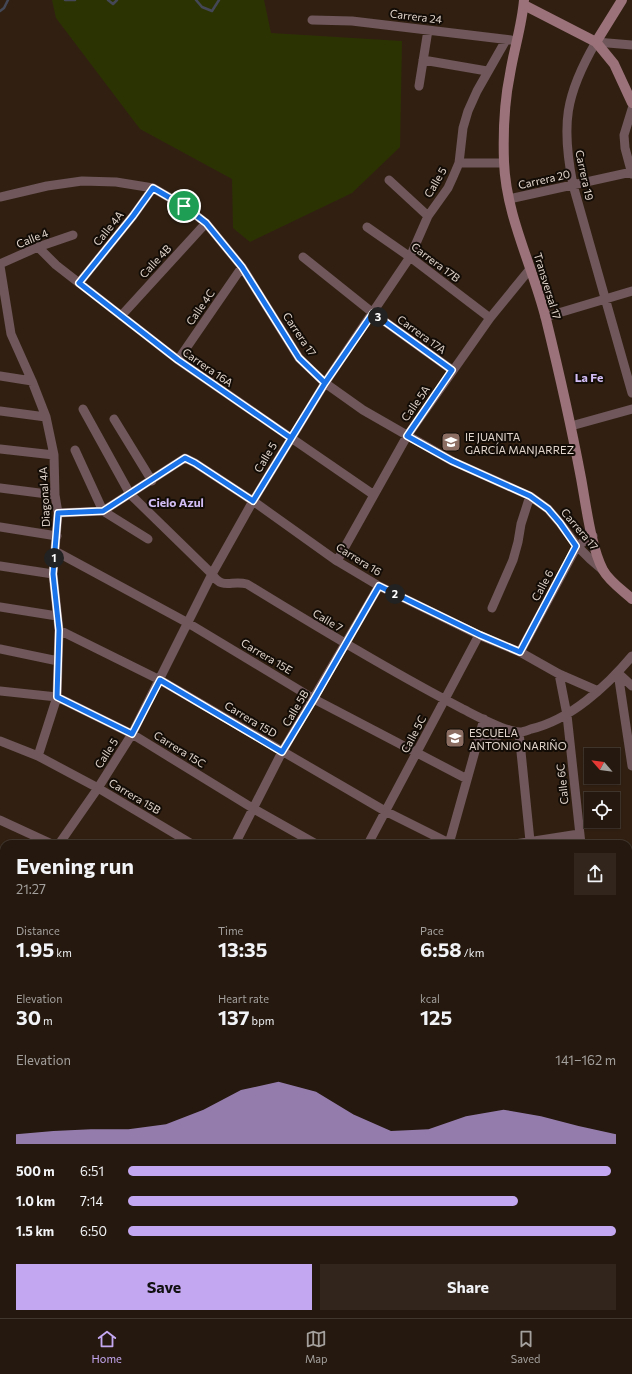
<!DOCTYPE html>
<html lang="en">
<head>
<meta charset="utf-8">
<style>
	body { margin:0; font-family:Commissioner,sans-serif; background:#31251c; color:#f1f3f6; height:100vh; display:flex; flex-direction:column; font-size:15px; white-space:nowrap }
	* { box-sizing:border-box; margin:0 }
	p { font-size:13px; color:#a3a09e }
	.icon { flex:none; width:22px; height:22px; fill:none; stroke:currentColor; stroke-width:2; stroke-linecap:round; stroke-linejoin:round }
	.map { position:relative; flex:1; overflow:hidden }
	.sheet { position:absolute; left:0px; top:840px; width:632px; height:478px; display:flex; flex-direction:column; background:#25180e; border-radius:12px 12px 0 0; box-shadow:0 1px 3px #0004,0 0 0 1px #42372e }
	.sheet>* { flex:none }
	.needle { width:26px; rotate:298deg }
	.controls { position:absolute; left:584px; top:748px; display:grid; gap:8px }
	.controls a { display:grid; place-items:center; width:36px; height:36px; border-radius:0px; background:#25180e; box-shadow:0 1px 3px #0004,0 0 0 1px #42372e; font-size:20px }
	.pin { position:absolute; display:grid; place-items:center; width:34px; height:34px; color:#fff; margin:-17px; border:2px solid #fff; border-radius:50%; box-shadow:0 1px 4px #0007 }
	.km { position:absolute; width:20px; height:20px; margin:-10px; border-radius:50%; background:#222; color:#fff; font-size:11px; line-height:20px; text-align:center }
	.round { display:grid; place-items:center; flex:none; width:42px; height:42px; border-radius:0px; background:#31251c }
	.head { display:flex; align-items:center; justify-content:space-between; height:68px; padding:0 16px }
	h1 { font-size:22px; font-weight:700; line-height:30px }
	.figures { display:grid; grid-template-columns:repeat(3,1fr); gap:6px; height:68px; padding:4px 16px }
	.figures div { display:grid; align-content:center }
	.figures b { font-size:20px; font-weight:700 }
	.figures small { font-size:11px; font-weight:400 }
	.figures p { font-size:11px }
	.chart { height:112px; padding:8px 16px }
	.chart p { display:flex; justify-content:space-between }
	.chart svg { width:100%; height:72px; margin-top:4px; fill:#c4a7f1; opacity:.7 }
	.action { display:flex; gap:8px; margin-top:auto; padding:8px 16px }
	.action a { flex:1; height:46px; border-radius:0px; background:#c4a7f1; color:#111; font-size:16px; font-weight:700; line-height:46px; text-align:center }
	.action a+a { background:#31251c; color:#f1f3f6 }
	ul { padding:0 16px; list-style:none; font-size:13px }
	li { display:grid; grid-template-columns:64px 48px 1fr; align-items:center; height:30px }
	li i { height:10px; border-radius:5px; background:#c4a7f1 }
	.dock { display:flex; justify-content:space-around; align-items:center; height:56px; border-top:1px solid #42372e; background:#25180e; font-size:11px; color:#a3a09e }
	.dock a { display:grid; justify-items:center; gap:2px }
	.dock .on { color:#c4a7f1 }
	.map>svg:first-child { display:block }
</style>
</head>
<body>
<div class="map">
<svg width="632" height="1318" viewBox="0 0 632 1318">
	<rect width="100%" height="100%" fill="#312012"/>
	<path fill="#2c3303" d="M52,0h212l7,33 131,8 -2,106 -48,46 -102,49 -17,-14 -1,-49 -92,-50 -84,-111z"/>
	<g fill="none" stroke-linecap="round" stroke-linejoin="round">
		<path stroke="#444856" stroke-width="2.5" d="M65,0h10
			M108,0l5,4 4,-4
			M196,0l6,7 10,4 7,-11
			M0,11l4,-3 4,-8"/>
		<path stroke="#70575b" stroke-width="9" d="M312,20l40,1 159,19
			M632,45l-36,-3c-31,53 -35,83 -23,143l59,208
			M423,60l64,11
			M419,86l9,-56
			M632,109l-8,26 1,13 7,26
			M459,163h45
			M389,180l39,36
			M0,197l47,-11 35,-5 34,1 37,6 31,18 22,17 36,44 57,91 26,25 38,27 89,51 78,35 18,13 12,14 17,23 13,13 14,12
			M509,199l123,-27
			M367,227l43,30 80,61
			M38,247l18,18 122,95 196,135
			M303,257l70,56 79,57
			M0,264l38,-17 35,-12
			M0,266l11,68 21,47 14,36 8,38 1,40 3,18 -5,61 6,56 -2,67 -19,59
			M79,283l54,-67 20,-28
			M121,316l85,-93
			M545,317l87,-26
			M178,360l64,-93
			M0,376l32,5
			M83,409l47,85 82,80c10,16 19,6 35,10 70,43 141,86 214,124 14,7 44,24 59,24 3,0 8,-2 11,-3 39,-9 76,-43 101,-73
			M0,411l46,6
			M114,419l38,62
			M571,426l61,-17
			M0,449l54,6
			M75,450l28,61 45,28
			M0,488l55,7
			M58,513l45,-2 82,-53 10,5 58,38 84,60 42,25 100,49 41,17 39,22 39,17
			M0,527l57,9
			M55,551l133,72 126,76 153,80
			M337,561l70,-125 83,-118 40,-49
			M0,566l53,8
			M0,607l57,9
			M492,608l21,-48 5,-18 3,-18 9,-28
			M59,630l101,50 225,131 64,32
			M0,649l58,12
			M520,652l57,-106 16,-10
			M618,673l14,93
			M618,673l14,13
			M559,674l8,41 14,129
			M0,691l57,6 75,37 122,75 62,35
			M519,732l11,109
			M0,741l38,15 60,32 94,56
			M477,747l32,-17
			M0,820l52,24
			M59,844l39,-56 34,-54 80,-160 41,-73 72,-118 85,-126 18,-41 20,-28 5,-11 6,-14 4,-35 5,-17 9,-20 29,-51
			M235,844l47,-92 97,-166
			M368,844l111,-209
			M449,844l35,-125
			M515,844l64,-10
			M628,881l4,-1
			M0,931l4,-6
			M628,946l4,-1
			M0,970l4,2
			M628,1002h4
			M0,1030l4,-7
			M0,1043l4,2
			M628,1092h4
			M0,1107l4,2
			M0,1156l4,2
			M628,1182l4,-1
			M628,1207l4,33
			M0,1210l4,2
			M0,1261l4,2
			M628,1298l4,-1
			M0,1312l10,6
			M97,1314l7,4
			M220,1314l1,4
			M350,1314l4,4
			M419,1314l2,4
			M474,1314l1,4
			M19,1318l2,-4
			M163,1318l3,-4
			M540,1318l35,-4"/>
		<path stroke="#9b7279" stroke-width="10" d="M524,0c-2,25 -10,49 -14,74 -6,29 -7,58 -6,88 2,54 29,105 42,157 13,53 25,106 35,159 5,27 10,69 22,92 6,11 19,20 29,29
			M524,5l72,37 18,22 18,39
			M596,42l26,-42"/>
	</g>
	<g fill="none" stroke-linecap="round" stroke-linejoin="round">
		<g stroke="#fff" stroke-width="8">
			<path id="route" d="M184,206l22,17 36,44 57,91 26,25 -72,118 -58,-38 -10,-5 -82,53 -45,2 -5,61 6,56 -2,67 75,37 28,-54 122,72 32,-53 65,-113 101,49 40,17 56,-106 -16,-23 -12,-14 -18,-13 -78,-35 -45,-25 45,-66 -79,-57 -48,70 -34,55 -113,-78 -99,-77 54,-67 20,-28 31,18"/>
		</g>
		<use href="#route" stroke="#1a73e8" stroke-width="5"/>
	</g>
	<defs>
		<g id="school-square" transform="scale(1)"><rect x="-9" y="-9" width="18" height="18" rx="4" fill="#8d6e63" stroke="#130c06"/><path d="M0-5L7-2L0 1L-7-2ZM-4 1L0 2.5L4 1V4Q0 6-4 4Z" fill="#fff"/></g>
	</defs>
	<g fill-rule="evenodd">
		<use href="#school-square" x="451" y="442"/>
		<use href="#school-square" x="455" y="738"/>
	</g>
	<g text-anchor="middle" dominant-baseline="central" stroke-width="4" stroke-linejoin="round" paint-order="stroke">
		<g font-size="11" fill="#e1d5cc" stroke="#130c06">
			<text transform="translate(416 16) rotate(7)">Carrera 24</text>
			<text transform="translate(585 175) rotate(78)">Carrera 19</text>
			<text transform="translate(544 179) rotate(-13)">Carrera 20</text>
			<text transform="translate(435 182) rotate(-60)">Calle 5</text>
			<text transform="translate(108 228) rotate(-51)">Calle 4A</text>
			<text transform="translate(32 238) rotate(-22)">Calle 4</text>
			<text transform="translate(155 261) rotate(-47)">Calle 4B</text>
			<text transform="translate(436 262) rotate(37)">Carrera 17B</text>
			<text transform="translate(548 286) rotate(73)">Transversal 17</text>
			<text transform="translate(200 307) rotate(-55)">Calle 4C</text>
			<text transform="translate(300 334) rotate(56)">Carrera 17</text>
			<text transform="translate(422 334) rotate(36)">Carrera 17A</text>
			<text transform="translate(208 367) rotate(35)">Carrera 16A</text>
			<text transform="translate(415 403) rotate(-55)">Calle 5A</text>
			<text transform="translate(265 457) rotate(-59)">Calle 5</text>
			<text transform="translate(44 497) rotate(-93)">Diagonal 4A</text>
			<text transform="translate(580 529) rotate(50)">Carrera 17</text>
			<text transform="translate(359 559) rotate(32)">Carrera 16</text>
			<text transform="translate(542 585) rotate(-62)">Calle 6</text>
			<text transform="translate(328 620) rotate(31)">Calle 7</text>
			<text transform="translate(267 656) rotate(31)">Carrera 15E</text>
			<text transform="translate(295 708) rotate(-59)">Calle 5B</text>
			<text transform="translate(251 719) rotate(31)">Carrera 15D</text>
			<text transform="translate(413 734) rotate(-62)">Calle 5C</text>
			<text transform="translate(180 749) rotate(32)">Carrera 15C</text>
			<text transform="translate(106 753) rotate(-57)">Calle 5</text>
			<text transform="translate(562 784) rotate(-96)">Calle 6C</text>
			<text transform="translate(135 796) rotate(31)">Carrera 15B</text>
		</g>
		<g font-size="11" fill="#e1d5cc" stroke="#130c06" text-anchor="start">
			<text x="465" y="436">IE JUANITA<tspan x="465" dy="13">GARCÍA MANJARREZ</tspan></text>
			<text x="469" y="732">ESCUELA<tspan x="469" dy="13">ANTONIO NARIÑO</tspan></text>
		</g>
		<g font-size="12" font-weight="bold" fill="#d2bdf5" stroke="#130c06">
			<text x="589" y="377">La Fe</text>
			<text x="176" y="502">Cielo Azul</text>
		</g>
	</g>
</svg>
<div class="controls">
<a><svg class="needle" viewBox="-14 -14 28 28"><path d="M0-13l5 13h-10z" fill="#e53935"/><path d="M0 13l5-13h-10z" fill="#a3a09e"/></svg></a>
<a><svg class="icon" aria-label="locate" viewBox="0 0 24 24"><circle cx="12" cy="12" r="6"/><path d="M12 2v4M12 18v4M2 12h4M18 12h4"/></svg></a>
</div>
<div class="pin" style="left:184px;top:206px;background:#1e9e55"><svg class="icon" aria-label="arrive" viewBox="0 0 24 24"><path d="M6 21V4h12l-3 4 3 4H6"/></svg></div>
<b class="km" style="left:54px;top:558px">1</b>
<b class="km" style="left:395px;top:594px">2</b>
<b class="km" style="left:378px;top:317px">3</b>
<section class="sheet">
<div class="head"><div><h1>Evening run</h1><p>21:27</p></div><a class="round"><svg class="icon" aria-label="share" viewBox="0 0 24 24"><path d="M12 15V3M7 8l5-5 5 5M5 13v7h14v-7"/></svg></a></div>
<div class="figures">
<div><p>Distance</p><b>1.95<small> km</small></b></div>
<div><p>Time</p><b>13:35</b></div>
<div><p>Pace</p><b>6:58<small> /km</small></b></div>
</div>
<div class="figures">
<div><p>Elevation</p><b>30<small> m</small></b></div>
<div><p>Heart rate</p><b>137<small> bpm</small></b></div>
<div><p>kcal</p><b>125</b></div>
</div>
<div class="chart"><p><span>Elevation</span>141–162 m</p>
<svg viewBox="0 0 160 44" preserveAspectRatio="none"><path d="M0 44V38L10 36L20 35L30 35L40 32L50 23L60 11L70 6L80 12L90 26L100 36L110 35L120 27L130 23L140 27L150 33L160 38V44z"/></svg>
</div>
<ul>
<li><b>500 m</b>6:51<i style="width:99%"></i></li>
<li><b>1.0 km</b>7:14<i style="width:80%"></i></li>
<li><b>1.5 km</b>6:50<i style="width:100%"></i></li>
</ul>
<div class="action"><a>Save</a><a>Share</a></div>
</section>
</div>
<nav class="dock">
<a class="on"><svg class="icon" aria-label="home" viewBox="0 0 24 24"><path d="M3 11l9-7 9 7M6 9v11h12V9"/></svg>Home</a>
<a><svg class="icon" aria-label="map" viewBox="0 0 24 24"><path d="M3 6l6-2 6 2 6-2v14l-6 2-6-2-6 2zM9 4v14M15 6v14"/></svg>Map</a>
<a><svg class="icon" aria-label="saved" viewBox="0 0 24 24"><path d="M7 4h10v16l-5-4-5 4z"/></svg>Saved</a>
</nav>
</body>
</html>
